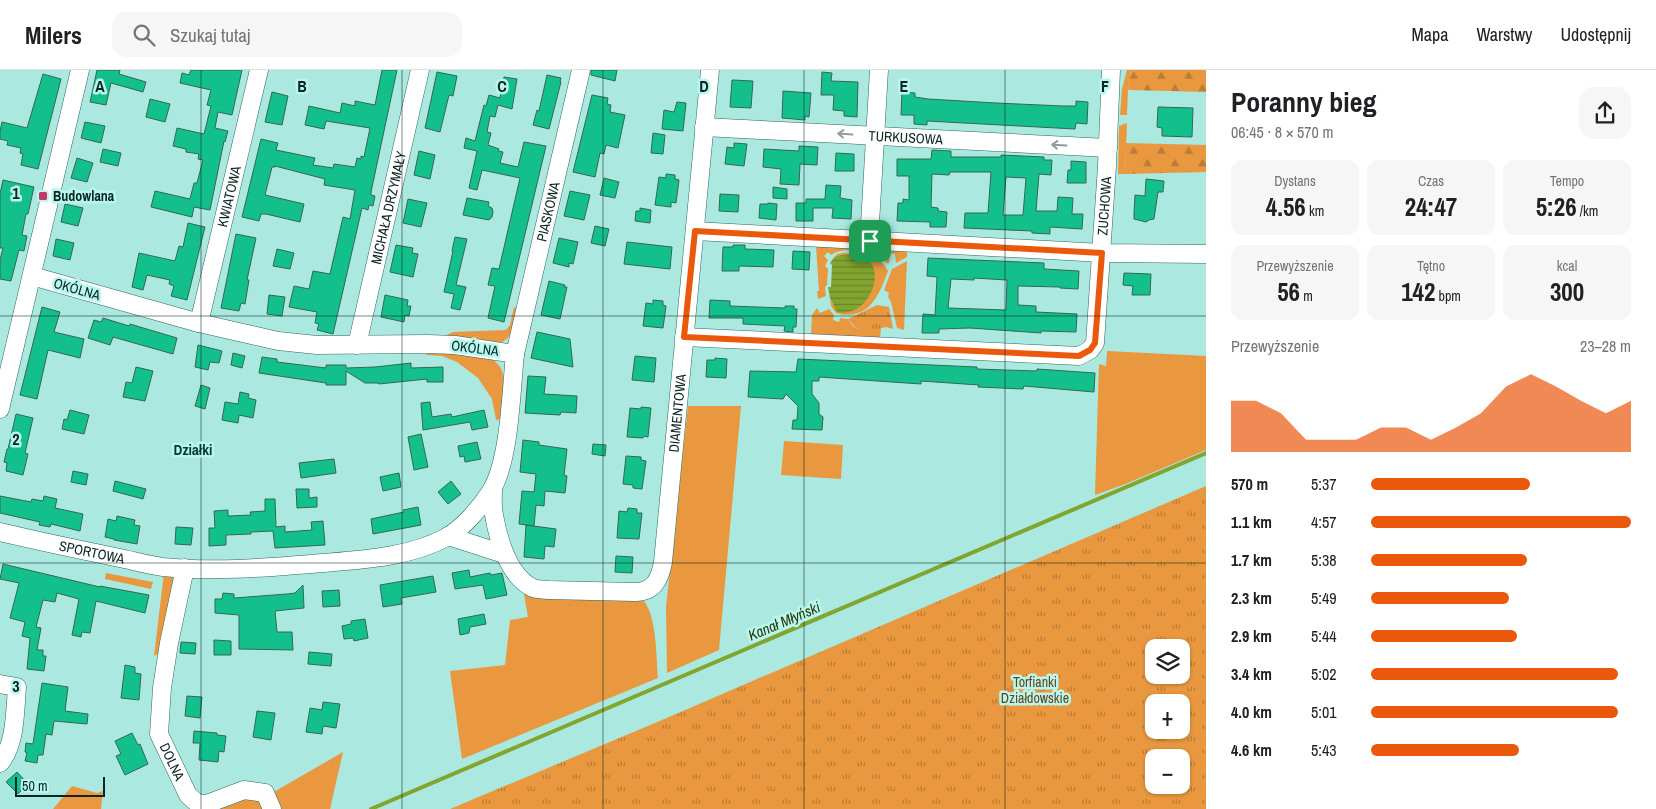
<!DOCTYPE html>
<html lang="pl">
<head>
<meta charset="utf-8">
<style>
	body { margin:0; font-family:"Archivo Narrow",sans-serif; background:#f6f6f6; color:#202124; height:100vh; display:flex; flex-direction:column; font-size:19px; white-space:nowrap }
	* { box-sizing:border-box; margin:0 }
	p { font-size:16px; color:#757577 }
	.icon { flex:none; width:28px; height:28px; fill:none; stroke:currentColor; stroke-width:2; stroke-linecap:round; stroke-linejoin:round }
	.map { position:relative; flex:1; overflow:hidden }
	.panel { display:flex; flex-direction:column; background:#fff; width:450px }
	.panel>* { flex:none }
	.tools { position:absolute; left:1145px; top:569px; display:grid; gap:10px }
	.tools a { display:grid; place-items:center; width:45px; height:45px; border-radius:10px; background:#fff; box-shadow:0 1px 4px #0004; font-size:25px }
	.scale { position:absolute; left:15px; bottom:12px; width:90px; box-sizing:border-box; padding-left:5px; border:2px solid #0b2522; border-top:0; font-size:14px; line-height:18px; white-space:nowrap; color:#0b2522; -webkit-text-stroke:4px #b8f7ed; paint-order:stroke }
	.pin { position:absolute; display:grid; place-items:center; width:42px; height:42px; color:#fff; margin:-21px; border-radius:10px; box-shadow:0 2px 8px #0006 }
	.round { display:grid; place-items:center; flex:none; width:52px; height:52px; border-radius:15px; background:#f6f6f6 }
	.headline { display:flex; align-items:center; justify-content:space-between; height:85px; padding:0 25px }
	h1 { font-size:28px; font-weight:700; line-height:38px }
	.figures { display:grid; grid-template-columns:repeat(3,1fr); gap:8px; height:85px; padding:5px 25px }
	.figures div { display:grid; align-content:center; border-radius:12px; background:#f6f6f6; text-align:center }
	.figures b { font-size:25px; font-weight:700 }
	.figures small { font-size:14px; font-weight:400 }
	.figures p { font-size:14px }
	.chart { height:140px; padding:10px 25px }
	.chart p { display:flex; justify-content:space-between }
	.chart svg { width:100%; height:90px; margin-top:5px; fill:#ea580c; opacity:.7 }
	ul { padding:0 25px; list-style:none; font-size:16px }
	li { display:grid; grid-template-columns:80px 60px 1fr; align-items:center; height:38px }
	li i { height:12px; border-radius:6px; background:#ea580c }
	header { display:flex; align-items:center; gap:30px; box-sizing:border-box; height:70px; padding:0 25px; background:#fff; border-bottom:1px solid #e0e0e0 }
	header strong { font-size:24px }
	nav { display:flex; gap:28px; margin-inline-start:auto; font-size:18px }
	.search { width:350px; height:45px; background:#f6f6f6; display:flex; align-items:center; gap:12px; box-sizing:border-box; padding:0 18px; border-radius:15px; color:#757577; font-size:19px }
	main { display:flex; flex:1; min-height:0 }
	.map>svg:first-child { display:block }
</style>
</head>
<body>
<header>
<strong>Milers</strong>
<div class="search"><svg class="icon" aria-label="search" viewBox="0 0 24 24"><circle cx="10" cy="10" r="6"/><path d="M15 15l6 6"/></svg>Szukaj tutaj</div>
<nav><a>Mapa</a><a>Warstwy</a><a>Udostępnij</a></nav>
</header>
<main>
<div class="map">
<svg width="1206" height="739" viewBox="0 0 1206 739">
	<defs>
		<pattern id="forest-firs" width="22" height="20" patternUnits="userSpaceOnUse" patternTransform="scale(1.25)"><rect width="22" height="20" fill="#e9983f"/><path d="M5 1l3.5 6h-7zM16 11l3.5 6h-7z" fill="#bb7c34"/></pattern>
		<pattern id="park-tufts" width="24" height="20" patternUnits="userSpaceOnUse" patternTransform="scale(1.25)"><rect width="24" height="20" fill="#e9983f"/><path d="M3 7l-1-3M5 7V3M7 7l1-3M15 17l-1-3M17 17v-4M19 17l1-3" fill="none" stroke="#bb7c34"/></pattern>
		<pattern id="water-rules" width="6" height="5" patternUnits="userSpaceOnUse" patternTransform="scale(1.25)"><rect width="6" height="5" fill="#81a52e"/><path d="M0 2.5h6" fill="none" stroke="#688627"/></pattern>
	</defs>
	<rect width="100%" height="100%" fill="#abe9e0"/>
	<path fill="#e9983f" d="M1127,0h4l-3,20 -1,25h-7l2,-26z
		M1127,53l-2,51h-7l1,-48z
		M816,176l91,4v7l-11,6 -1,-9 -5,-1 -1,10h-2c-11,-12 -43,-18 -56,-8l-3,-3 -4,4 4,4 -3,6 3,3 -1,16 -2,2 1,9 -8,3 -1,-8h2z
		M843,183c16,2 38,1 45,18 -9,25 -20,51 -52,42l-5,-7 -1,-8 3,7 31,-48 -23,-2 -10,6 6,-7z
		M907,191l-3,69 -7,-2 -6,-26 -3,-5 1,-4 -5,-3 8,-21z
		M514,237l6,1c-6,19 -5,30 -25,37l-85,-9h34l9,-4 53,-2 4,-5z
		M817,238l3,5 9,-4 5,6 -1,5 6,2 1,-4 8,1c9,16 18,11 33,9l-1,11 -69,-4 1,-20z
		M426,279l63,8c6,4 11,8 13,14 4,12 0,36 -1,48l-5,1 -4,-21 -14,-21 -21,-16 -15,-6 -16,-1z
		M1107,281l99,5v94l-83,35 -28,10 4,-131 7,2z
		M688,336h53l-22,244 -52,23 -1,-66z
		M784,371l59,4 -2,34 -60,-4z
		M106,503l47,9 -2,7 -46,-10z
		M164,503h13l-15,78 -8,5z
		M524,524l120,7c13,17 12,55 14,77l-196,81 -12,-88 55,-6 5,-45 18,-3z
		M343,682l-13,57h-52l-6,-16z
		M72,716l25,7 6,-2 -2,18h-48z
		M257,726l3,8 5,-2 3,7h-57l22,-9z"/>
	<path fill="url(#forest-firs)" d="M1131,0h75v22l-78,-2z
		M1126,73l80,2v27l-81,2z"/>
	<path fill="url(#park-tufts)" fill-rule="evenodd" d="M877,235l12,2 4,22 -7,-2 -22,5 -8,-4 -8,-9z
		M1206,416v323h-756l205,-86zM1154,578h27v27h-27zM1154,632h27v28h-27zM1154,688h27v27h-27z"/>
	<path fill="url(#water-rules)" d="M841,185c7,0 17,-1 23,2 24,12 5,62 -27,55l-7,-14 -2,-11h3l1,-22 -2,-2 5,-6z"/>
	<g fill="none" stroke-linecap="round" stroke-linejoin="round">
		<path stroke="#81a52e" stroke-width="4" d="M371,739l835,-356"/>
	</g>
	<path fill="#13c08c" stroke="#356752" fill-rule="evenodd" d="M97,0h23l-1,4 27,8 -3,10 -32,-9 -5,22 -16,-3z
		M191,0h51l-10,45 -14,-3 -3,16 13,3 -3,11 -1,-1 -14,69 -16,-3 -2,10 -41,-10 4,-16 35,8 4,-16h3l6,-23 -5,-1 1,-5 -13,-2v-3l-13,-3 4,-18 27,6 7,-28 -4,-1 4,-15 -31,-7 2,-10 7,2z
		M382,0h15l-26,122v3l4,1 -2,10 -4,-1 -1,5 -6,-2 -29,126 -16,-4 2,-6 -4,-1 2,-11 -28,-5 5,-21 15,3 4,-18 17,3 13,-57 7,2 5,-29 -31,-5 1,-6 -50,-13v1h-3l-7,28 39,9 -4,18 -34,-8h-5l-2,7 -17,-4 19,-78 17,4 -2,7 39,8 -2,7 20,3 1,-4 21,3 2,-9 4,1v-3l3,1 6,-29 -44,-7 -2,8 -19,-4 4,-19 31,7 2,-10 13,3v-5l20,4z
		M591,0h26l-2,11 -24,-6z
		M437,2l20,4 -4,20 -4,-1 -9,37 -15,-4z
		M822,2l10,1 -1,8 27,1 -1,35 -13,-1v-5l-11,-1 1,-15h-13z
		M43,4l18,5 -23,90 -17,-4 2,-11 -3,-1 1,-5 -14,-3 1,-4 -8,-2v-8l2,-9 25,6z
		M547,5l14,3 -1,4h1l-12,47 -16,-4 4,-15 2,1z
		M504,7l13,2 -5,30 -14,-4 -3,12 -5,-1 -3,16 4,1 -3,12 11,4 -1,2 5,1 -3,11 18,4 6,-25 22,4 -42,176 -16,-4 7,-32 -7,-1 4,-17 7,1 21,-91 -38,-8 -5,20 -8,-2 8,-37 -13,-3 2,-10 9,3 9,-36 2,1 3,-11 11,3z
		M732,10l21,1 -2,27 -21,-1z
		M783,21l28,2 -2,24 -4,-1v4l-23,-2z
		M272,22l16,4 -6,29 -17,-3z
		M902,22l13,1v4l13,2 68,4 67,3h13v-5l12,1 -1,22 -11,-1 -1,6 -148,-8v4l-13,-1v-9h-13z
		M592,25l16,3 -1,6 4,1 -1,7 15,3 -7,33 -12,-3 -2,9 -4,-1 -5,24 -22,-5z
		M150,29l20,5 -5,18 -19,-5z
		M677,32l9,1 -3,28 -21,-2 2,-19 10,2z
		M1158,37l35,1 -1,29 -30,-1v-8l-5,-1z
		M85,52l20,4 -4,17 -20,-5z
		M653,63l12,2 -2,19 -12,-1z
		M734,73l13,1 -3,22 -19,-2 2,-17 7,1z
		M799,76l19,1 -1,18 -17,-1 -1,21 -19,-1 1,-15 -18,-2 1,-18 35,2z
		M103,79l18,4 -3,13 -18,-4z
		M932,80l19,1v6h50v-2l43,2v3h8l-1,15 -12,-1 -3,37h21l1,-14 15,1 -1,16h11l-1,15 -32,-2v7l-18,-1v-2l-68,-3 1,-15h23l3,-41h-41l-1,3 -17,-1 -1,33 7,1v3l9,1 -1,15h-16v-5l-33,-1 1,-18h5v-4l6,1v-24h-12v-17h34zM1006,107l20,1 -3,37h-20z
		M419,81l16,4 -5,24 -16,-4z
		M836,83l18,1v17h-19z
		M77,88l16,5 -6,19 -16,-4z
		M1071,91l15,1v21h-19l1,-13h3z
		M666,104l9,1v4l4,1 -3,23 -5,-1v5l-16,-2 4,-28 7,1z
		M604,108l15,4 -4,16 -15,-3z
		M1146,109l18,2 -1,11h-5l-4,27 -5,1 -3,2 -12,-3v-6l1,-18 10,1z
		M3,110l31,7 -6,27h-2l-4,21 5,1 -3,15 -5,-1 -8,31 -11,-2v-19l3,-12h-3v-54z
		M826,115l15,1 -1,12 12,2 -1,19 -19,-1 1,-10h-20v13h-17v-18h10v-4h19z
		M773,117l14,2v10l-14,-1z
		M570,121l20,4 -6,25 -20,-4z
		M720,124l19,1 -1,17 -19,-1z
		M467,128l22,4 -1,4 4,2 1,4 -1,5 -3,3 -26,-5z
		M408,129l19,4 -6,24 -18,-4z
		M768,133l9,1 -1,16 -17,-2 1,-14h8z
		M65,134l18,4 -5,18 -17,-4z
		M640,138l11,2 -1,13 -15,-2 1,-10h4z
		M188,153l17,4 -18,73 -16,-4 3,-10 -5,-2 1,-4 -23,-5 -4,15 -11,-3 7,-34 36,8 4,-15 4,1z
		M595,156l14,3 -4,17 -14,-3z
		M236,164l20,4 -9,42h2l-4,24 -4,-1 -2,8 -18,-3z
		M455,167l12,2 -11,46 10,2 -6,23 -9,-2 3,-14 -10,-2 9,-41h-1z
		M559,168l19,4 -5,22 -4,-1v4l-16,-4z
		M56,169l18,4 -4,17 -17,-4z
		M627,172l45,5 -2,22 -46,-5z
		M396,175l17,3 -1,5 6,1 -5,23 -23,-5z
		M733,175h12v4l29,1 -1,17 -34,-1v5h-17l1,-24h10z
		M277,179l17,4 -4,16 -17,-3z
		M793,181l17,1 -1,18 -17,-1z
		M928,188l116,5v6l35,2 -1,18 -18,-1v-1l-42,-1v19l18,1v6l41,2 -1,18 -35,-1v2l-71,-5 -31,1v4h-17l1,-19 12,1 2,-38 -10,-1zM974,208l33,2 -1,30 -58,-2 3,-29 23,1z
		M1124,203l27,1 -1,21h-18l1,-9 -10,-1z
		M549,211l16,4 -1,2h3l-7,32 -19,-4z
		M269,225l16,2 -3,19 -15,-2z
		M385,225l23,5 -1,6h4l-2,10 -4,-1 -1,7 -23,-5z
		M653,230l10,1v4l3,1 -3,22 -20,-2 3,-23 7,1z
		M710,230l20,1v5l55,2v-2h9v3h3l-1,18h-3v5l-9,-1 1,-5 -42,-2v-6h-34z
		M42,237l18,5 -6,20 30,7 -4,19 -32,-8 -11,49 -17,-4z
		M103,248l26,8 1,-2 47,14 -4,16 -60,-17 -3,8 -22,-7 6,-18 7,2z
		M537,262l33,7 3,28 -42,-9z
		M198,275l24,6 -3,12 -9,-1 -2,8 -13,-3z
		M233,283l12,3 -3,12 -11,-3z
		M635,286l21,2 -2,24 -22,-2z
		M262,287l15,2v3l49,6v-3h20v3l29,-1 36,-4v5l32,-1v15h-16v-3l-48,5 -1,-1h-13l-19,-12v14h-20v-2l-67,-10z
		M715,288l12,1 -1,19 -20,-1 1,-17h8z
		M798,289l179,8v2l28,1 32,1v-2l58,4 -1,19 -70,-6 -1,3 -45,-2 1,-2 -58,-4v3l-102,-7v4h-7v13l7,9v11l4,3 -1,13 -30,-1 1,-9h4l1,-14 -12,-12 -3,5 -35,-2 2,-26 46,1z
		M136,297l17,4 -8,30 -22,-4 3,-15 6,1z
		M528,306l18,1 -2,17 33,2 -1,17 -15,-1 -1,3 -35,-2z
		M201,315l9,3 -5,21 -10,-3z
		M240,322l9,2 -1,4 8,2 -3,18 -14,-3 -1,8 -16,-3 3,-18 13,2z
		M430,332l2,15 19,-3 1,3 32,-7 4,17 -16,3 -2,-8 -47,8 -2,-27z
		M641,337l10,1 -3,29 -4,-1 -1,2 -16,-1 3,-29 11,1z
		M70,340l19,5 -5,19 -22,-5 2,-10 3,1z
		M16,344l17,4 -8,35 3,1 -5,21 -17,-4 1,-8 -3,-1 3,-13h1z
		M421,364l7,33 -14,3 -6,-33z
		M523,370l16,2v3l28,4 -3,26 3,1 -2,17 -20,-2 -1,15 -8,-1 -2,21 -15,-2 3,-33 12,1 2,-18 -16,-2z
		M477,372l4,17 -16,3 -1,-6 -4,1 -2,-11z
		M593,374l13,1 -1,11 -13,-2z
		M626,386l15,1v3l5,1 -4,28 -9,-1v-3l-10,-1z
		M334,389l2,14 -35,5 -2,-15z
		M73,401l15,3 -2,11 -15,-3z
		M399,403l2,14 -18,4 -3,-14z
		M115,411l31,8 -3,10 -30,-8z
		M451,411l10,13 -13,10 -10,-12z
		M296,419h13v9l8,-1v10l-20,1z
		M0,426l31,6 1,-3 11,2 1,-5 13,3 -2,9 28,6 -3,17 -29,-7 -1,3 -11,-2 1,-3 -40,-9z
		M265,429h10l1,28 9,-1v6l27,-2 -1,-8 12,-1 2,24 -50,3 -2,-17 -22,1v2l-25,1v10l-17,1v-18h6l-1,-17 14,-1v6l23,-1 -1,-3 15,-1z
		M418,437l3,18 -48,9 -2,-15 33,-7 -1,-2z
		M628,438l9,1v4h5l-3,26 -22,-1 2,-27 8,1z
		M117,446l18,4 -1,5 6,1 -3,18 -23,-4v-1l-9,-2 3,-18 8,2z
		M526,455l30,4 -2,18 -9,-1 -1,13 -20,-2z
		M176,457l17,1 -2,17 -16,-1z
		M616,486l17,1 -1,16 -17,-1z
		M3,494l97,23v-1l49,9 -4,18 -49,-12 -6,32 -8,-1 -1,5 -9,-2 7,-36 -22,-6 -2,9 -12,-2 -7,27 5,1 -4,22h6v6h3l-2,15 -17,-2 3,-31 -8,-2 3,-14 -15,-4 9,-35 -19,-4z
		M469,500l1,7 20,-4 1,2 11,-2 5,22 -21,4 -3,-14 -28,4 -3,-16z
		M433,506l3,16 -35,6 1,6 -19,3 -3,-22z
		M303,515l1,23 -29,3 2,21h15l1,18 -54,-1v-34l-24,-2v-14h7l1,-6 11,1v4l53,-4 8,-1z
		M339,520l1,16 -17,1 -1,-16z
		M484,544l2,10 -16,3 -1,6 -9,2 -2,-16z
		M365,549l3,19 -14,3 -1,-3 -9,1 -2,-13 9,-2v-3z
		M214,570l17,1v14h-17z
		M181,572l15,1 -1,11 -15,-1z
		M309,582l23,2 -1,12 -23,-2z
		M125,595l10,2v6l6,1 -2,26 -18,-2z
		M42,613l26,4 -3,24 23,3 -1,10 -33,-3 -2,14 -6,-1 -3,21h-5l-1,8 -12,-2 2,-8 -2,-1 1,-9 7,1z
		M187,626l15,1 -2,21 -15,-2z
		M323,632l17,2 -4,24 -13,-2 -1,8 -16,-2 4,-24 12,2z
		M257,641l18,2 -4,27 -18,-3z
		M194,661l23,2v2l9,1 -2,16 -5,-1 -1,11 -19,-2 1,-17h-7z
		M132,663l6,12 2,-1 8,20 -23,11 -9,-19 5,-2 -6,-13z
		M17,702l11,12 -10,10 -12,-12z"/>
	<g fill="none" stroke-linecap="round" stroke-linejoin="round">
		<g stroke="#2b6861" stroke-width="19">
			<g id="minor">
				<path id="s1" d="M704,57l404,21"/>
				<path d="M695,161l407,22 104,1"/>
				<path d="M869,171l10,-171"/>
				<path id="s2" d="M199,253l60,-253"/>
				<path id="s3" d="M684,267l395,19 11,-6 5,-7 12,-177 4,-96"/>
				<path id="s4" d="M357,275l63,-275"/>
				<path id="s5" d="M515,284l66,-284"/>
				<path d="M0,339l80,-339"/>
				<path id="s6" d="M493,418c0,9 -1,19 1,27 4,24 15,62 39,73 5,2 10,1 15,2l87,2c19,0 25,-13 28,-30l47,-492"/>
				<path id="s7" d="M0,462c38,9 76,17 115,25 16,3 32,8 48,10 49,5 99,1 148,-3 45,-4 95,-5 136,-27 17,-10 34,-30 44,-46 19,-31 20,-100 24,-137l-60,-9 -27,-1 -111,1 -39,-4 -79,-18 -167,-47"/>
				<path d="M448,466l56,18"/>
				<path id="s8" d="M185,498l-16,75 -7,45 -3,46 29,61 10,9h9l37,-14 21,3 7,16"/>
				<path d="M0,614l17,3c-2,23 -1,57 -17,76"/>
			</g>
		</g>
		<use href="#minor" stroke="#fff" stroke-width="18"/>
	</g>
	<defs><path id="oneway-shaft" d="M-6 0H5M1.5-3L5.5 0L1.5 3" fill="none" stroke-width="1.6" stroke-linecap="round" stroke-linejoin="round" transform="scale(1.25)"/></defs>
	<g stroke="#919d9c">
		<use href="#oneway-shaft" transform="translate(845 64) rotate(-176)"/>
		<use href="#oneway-shaft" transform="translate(1059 75) rotate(-177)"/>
	</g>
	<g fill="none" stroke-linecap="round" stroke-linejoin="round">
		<g stroke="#fff" stroke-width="10">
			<path id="route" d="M695,161l407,22 -7,90 -5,7 -11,6 -395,-19z"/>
		</g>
		<use href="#route" stroke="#ea580c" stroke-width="6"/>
	</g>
	<path fill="none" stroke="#0b2522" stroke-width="1" stroke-opacity="0.55" d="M201,0v739M402,0v739M603,0v739M804,0v739M1005,0v739M0,246h1206M0,493h1206"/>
	<rect fill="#c43766" stroke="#b8f7ed" stroke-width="2" x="38" y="121" width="10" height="10" rx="2.5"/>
	<g text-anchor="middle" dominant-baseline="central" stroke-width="5" stroke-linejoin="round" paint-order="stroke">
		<g font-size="14" fill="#0b2522" stroke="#b8f7ed">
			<text stroke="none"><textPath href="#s1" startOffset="202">TURKUSOWA</textPath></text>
			<text stroke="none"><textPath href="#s2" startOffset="130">KWIATOWA</textPath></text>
			<text stroke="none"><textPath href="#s4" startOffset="141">MICHAŁA DRZYMAŁY</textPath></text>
			<text stroke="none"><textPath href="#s3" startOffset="554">ZUCHOWA</textPath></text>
			<text stroke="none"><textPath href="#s5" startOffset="146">PIASKOWA</textPath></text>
			<text transform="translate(77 219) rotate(16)">OKÓLNA</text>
			<text transform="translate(475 278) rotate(7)">OKÓLNA</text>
			<text stroke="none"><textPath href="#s6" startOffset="410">DIAMENTOWA</textPath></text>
			<text stroke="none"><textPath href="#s7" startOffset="94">SPORTOWA</textPath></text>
			<text stroke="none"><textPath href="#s8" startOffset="199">DOLNA</textPath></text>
		</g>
		<g font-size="14" font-weight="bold" fill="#0b2522" stroke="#b8f7ed" text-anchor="start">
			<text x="53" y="126">Budowlana</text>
		</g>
		<g font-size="14" fill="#66431e" stroke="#b8f7ed">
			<text x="1035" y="612">Torfianki<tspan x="1035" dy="16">Działdowskie</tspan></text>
		</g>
		<g font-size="15" font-weight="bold" fill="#063934" stroke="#b8f7ed">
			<text x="193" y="379">Działki</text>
		</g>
		<g font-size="15" font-style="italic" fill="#2b3909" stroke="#b8f7ed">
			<text transform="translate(784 551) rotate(-23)">Kanał Młyński</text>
		</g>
	</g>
	<g font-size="16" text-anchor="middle" font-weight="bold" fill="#0b2522" stroke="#b8f7ed" stroke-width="5" stroke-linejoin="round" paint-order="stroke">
		<text x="100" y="22">A</text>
		<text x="302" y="22">B</text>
		<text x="502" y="22">C</text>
		<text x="704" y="22">D</text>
		<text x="904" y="22">E</text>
		<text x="1105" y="22">F</text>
		<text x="16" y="129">1</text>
		<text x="16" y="375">2</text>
		<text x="16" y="622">3</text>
	</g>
</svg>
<div class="tools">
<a><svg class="icon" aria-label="layers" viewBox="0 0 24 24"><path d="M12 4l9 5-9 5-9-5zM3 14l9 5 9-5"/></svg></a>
<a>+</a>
<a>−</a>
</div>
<div class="scale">50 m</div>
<div class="pin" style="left:870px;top:171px;background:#1e9e55"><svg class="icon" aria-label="arrive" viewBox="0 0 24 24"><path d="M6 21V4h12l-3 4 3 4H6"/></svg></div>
</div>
<section class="panel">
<div class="headline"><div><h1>Poranny bieg</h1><p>06:45 · 8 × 570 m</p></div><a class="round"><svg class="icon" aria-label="share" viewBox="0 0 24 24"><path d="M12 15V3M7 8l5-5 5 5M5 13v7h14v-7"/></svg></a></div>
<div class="figures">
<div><p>Dystans</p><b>4.56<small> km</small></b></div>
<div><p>Czas</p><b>24:47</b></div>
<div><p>Tempo</p><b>5:26<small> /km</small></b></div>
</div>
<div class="figures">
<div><p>Przewyższenie</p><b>56<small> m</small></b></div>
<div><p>Tętno</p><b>142<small> bpm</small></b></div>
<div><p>kcal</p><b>300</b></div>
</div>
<div class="chart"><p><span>Przewyższenie</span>23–28 m</p>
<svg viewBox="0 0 160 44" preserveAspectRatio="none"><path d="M0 44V19L10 19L20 25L30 38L40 38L50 38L60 32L70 32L80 38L90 32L100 25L110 12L120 6L130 12L140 19L150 25L160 19V44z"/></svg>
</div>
<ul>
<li><b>570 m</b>5:37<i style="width:61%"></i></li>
<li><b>1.1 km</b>4:57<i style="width:100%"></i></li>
<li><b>1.7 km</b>5:38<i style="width:60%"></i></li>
<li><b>2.3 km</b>5:49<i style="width:53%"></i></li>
<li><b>2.9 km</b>5:44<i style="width:56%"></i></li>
<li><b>3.4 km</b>5:02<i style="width:95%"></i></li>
<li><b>4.0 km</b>5:01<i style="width:95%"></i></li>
<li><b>4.6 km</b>5:43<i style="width:57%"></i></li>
</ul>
</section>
</main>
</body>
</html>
